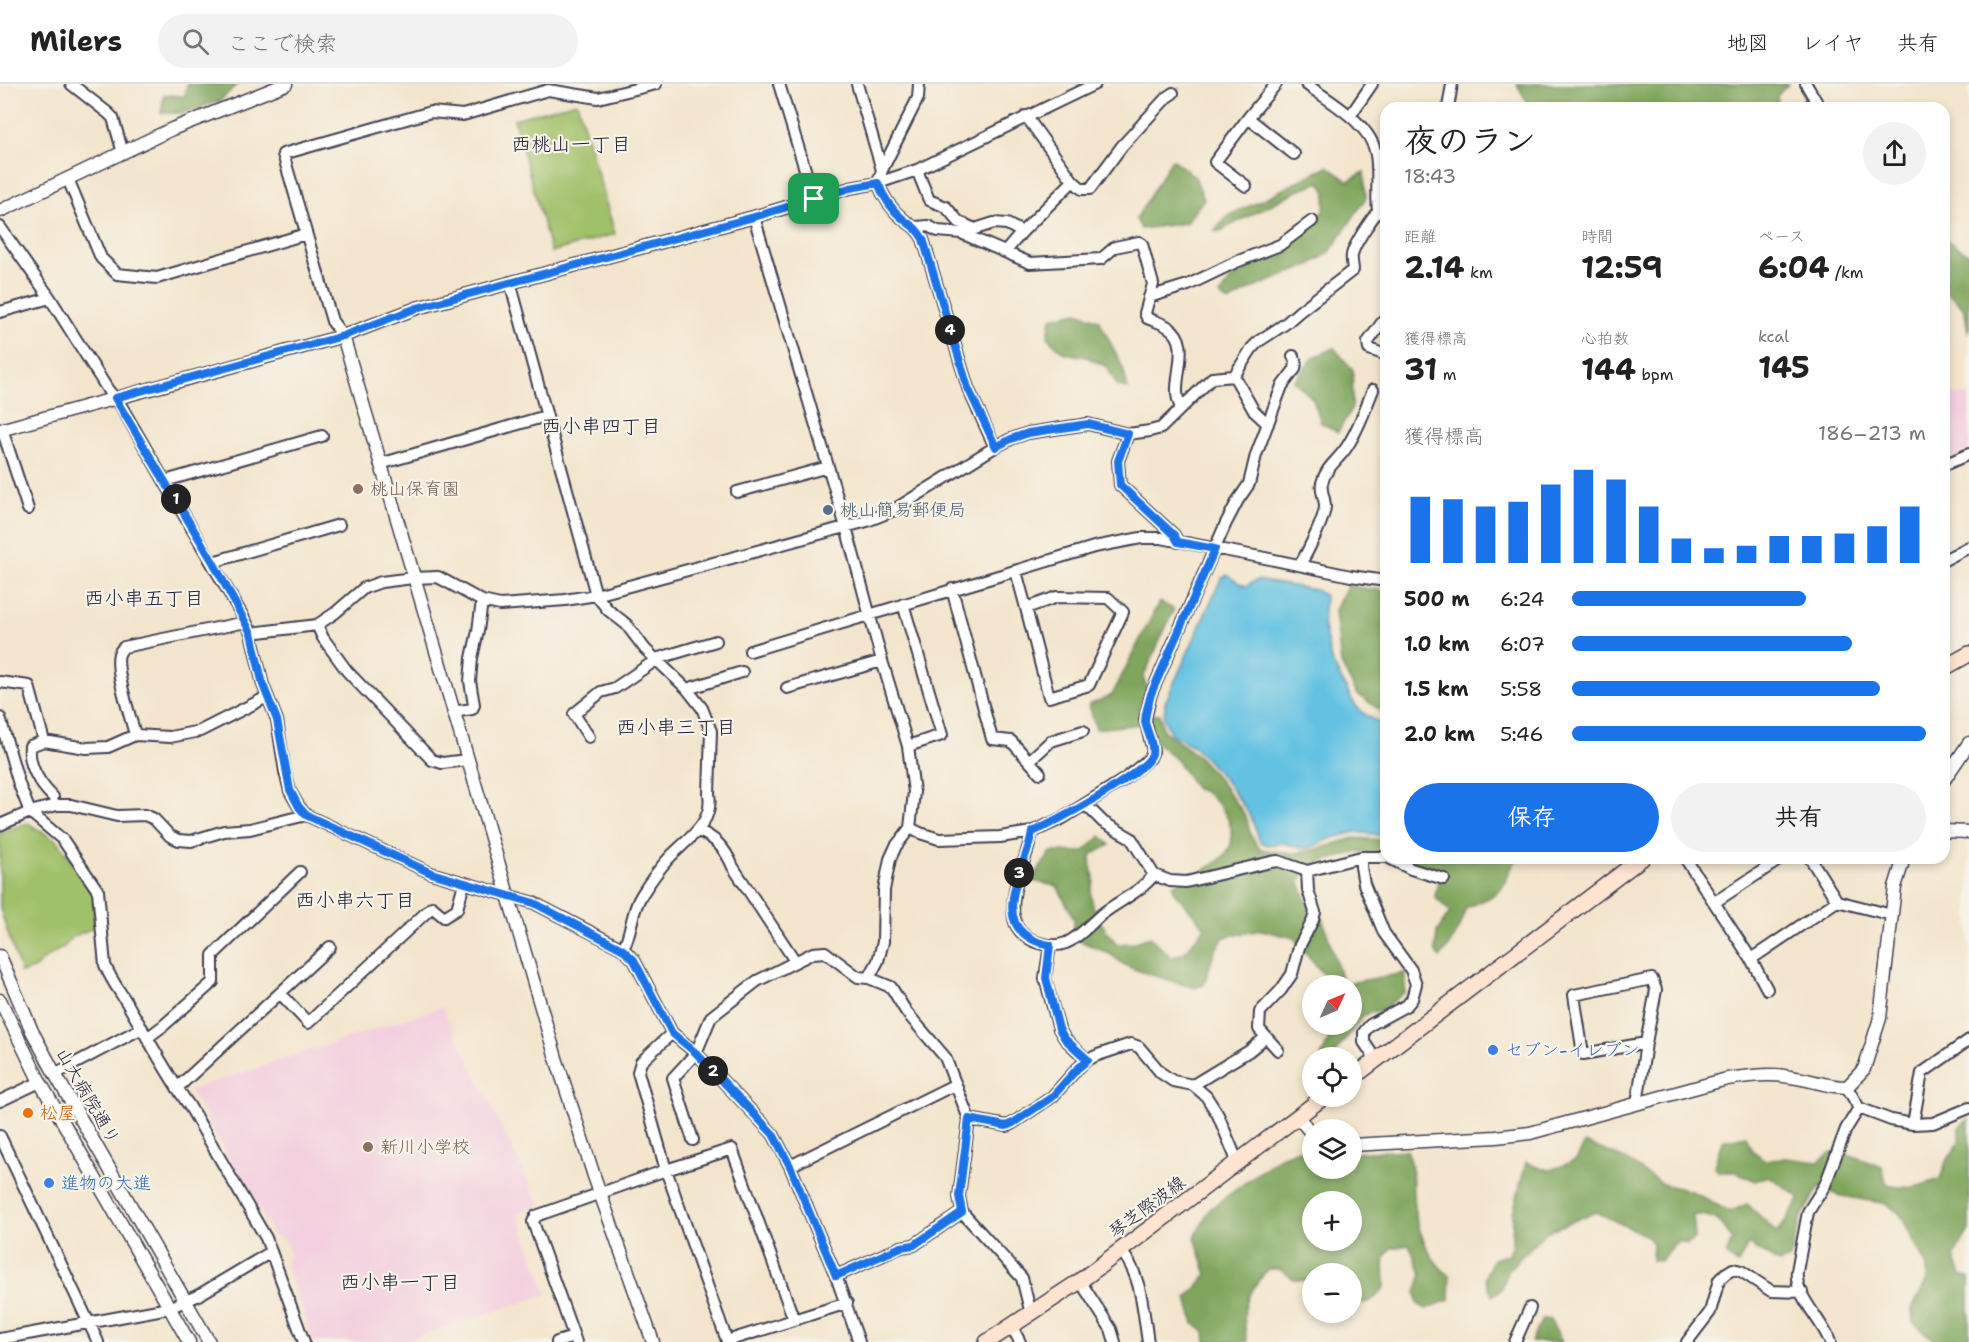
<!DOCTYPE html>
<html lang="ja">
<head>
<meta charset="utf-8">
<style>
	body { margin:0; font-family:"Shantell Sans","Klee One",sans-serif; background:#f2f2f2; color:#222; height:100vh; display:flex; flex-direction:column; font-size:22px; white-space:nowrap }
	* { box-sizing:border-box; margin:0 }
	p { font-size:20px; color:#767676 }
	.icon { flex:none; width:33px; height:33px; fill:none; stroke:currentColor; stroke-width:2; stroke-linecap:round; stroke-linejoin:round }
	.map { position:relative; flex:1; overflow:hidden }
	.drawer { position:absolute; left:1380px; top:18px; width:570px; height:762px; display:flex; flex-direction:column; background:#fff; border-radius:18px; box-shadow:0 3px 9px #0003 }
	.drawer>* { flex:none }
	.needle { width:39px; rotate:46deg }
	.fabs { position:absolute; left:1302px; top:891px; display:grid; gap:12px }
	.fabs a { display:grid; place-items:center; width:60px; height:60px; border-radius:50%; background:#fff; box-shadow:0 3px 9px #0003; font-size:30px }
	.pin { position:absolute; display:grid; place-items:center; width:51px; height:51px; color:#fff; margin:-26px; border-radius:12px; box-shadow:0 3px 9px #0006 }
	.km { position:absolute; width:30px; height:30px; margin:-15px; border-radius:50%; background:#222; color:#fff; font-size:16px; line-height:30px; text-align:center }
	.round { display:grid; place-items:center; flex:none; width:63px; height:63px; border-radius:32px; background:#f2f2f2 }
	.headline { display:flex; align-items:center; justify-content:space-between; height:102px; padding:0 24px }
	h1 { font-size:33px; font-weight:700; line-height:45px }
	.metrics { display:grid; grid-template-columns:repeat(3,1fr); gap:9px; height:102px; padding:6px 24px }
	.metrics div { display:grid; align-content:center }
	.metrics b { font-size:30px; font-weight:700 }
	.metrics small { font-size:16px; font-weight:400 }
	.metrics p { font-size:16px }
	.chart { height:168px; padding:12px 24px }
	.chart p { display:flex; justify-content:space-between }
	.chart svg { width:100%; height:108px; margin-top:6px; stroke:#1a73e8; stroke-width:6 }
	.cta { display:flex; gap:12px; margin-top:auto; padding:12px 24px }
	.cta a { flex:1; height:69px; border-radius:36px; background:#1a73e8; color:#fff; font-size:24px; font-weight:700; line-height:69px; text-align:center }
	.cta a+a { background:#f2f2f2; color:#222 }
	ul { padding:0 24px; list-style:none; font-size:20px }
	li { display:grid; grid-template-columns:96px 72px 1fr; align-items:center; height:45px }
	li i { height:15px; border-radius:8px; background:#1a73e8 }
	header { display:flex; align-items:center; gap:36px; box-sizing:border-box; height:84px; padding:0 30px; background:#fff; border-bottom:2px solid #e0e0e0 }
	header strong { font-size:28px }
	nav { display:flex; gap:33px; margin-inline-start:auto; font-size:21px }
	.search { width:420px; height:54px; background:#f2f2f2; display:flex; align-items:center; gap:15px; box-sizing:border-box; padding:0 21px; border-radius:33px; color:#767676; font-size:22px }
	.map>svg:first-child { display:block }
</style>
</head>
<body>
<header>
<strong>Milers</strong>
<div class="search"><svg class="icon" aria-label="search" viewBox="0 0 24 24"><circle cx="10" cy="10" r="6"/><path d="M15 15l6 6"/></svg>ここで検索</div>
<nav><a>地図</a><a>レイヤ</a><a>共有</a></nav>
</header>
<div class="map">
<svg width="1969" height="1258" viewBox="0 0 1969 1258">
	<rect width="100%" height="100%" fill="#f7f3e8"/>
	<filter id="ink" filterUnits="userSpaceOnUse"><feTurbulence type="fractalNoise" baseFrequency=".0167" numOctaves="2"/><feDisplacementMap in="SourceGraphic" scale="12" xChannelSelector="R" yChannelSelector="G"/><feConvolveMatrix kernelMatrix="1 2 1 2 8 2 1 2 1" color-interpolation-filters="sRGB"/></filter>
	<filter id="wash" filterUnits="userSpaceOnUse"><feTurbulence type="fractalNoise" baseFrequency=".008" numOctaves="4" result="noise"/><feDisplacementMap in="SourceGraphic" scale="24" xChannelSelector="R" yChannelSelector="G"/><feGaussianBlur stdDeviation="1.35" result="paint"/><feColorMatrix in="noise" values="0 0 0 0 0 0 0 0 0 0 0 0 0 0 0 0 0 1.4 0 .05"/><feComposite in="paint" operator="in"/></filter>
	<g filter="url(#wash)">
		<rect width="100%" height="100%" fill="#f3e5cd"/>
		<path fill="#f3cfdf" d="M1969,311v54l-25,15v-68z
			M442,923l98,198 -23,8 30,81 -146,48h-87l-28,-76 4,-12 -6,-16 -10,-2 -84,-146z"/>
		<path fill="#a0c069" stroke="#617152" stroke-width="1.5" d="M577,18l38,132 -64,18 -37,-133z
			M27,739l31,18 36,54 1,32 -23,10 -7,9 -22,14 -8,8 -14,5 -21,-64v-76z"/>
		<path fill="#80a65d" stroke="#51644c" stroke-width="1.5" fill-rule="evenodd" d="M187,0h50l-17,17 -37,12h-22l3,-18 21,1z
			M1517,0h271l-11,12 2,12h-253l1,-6z
			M1172,75l23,18 9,22 -18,24 -45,6 -5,-10z
			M1328,82l20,15 16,-9 2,26 -36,54 -20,13 -59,24 -23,13 -9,-7 13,-17 66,-36 26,-32 2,-18 -6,-10 -17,6 -83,43h-6l15,-16 25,-11z
			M1944,155l25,15v79c-3,-7 -2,-12 -4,-20 -3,-10 -13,-16 -21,-21z
			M1077,228l22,8 24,48 5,21 -11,-4 -10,-18 -20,-10 -23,-4 -16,-15 3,-20z
			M1334,264l19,22 -1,38 -14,24 -17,-9 -8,-24 -19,-18 20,-24z
			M1347,502l39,5v123l-29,-20 -16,-30 -6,-54z
			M1159,518l15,7 -31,69 5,11 -9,19v10l21,-4 3,16 34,25 22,25 27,36 5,20 9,13 31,5 28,-5 34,-11 33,2v13l-28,-1 -49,13 -10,16 8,20 13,10 23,73 62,-11v19l-22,17 -19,6 -32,42h-11l8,-18 -4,-9 -6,-5 33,-1v-38l-24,-1 -5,-11 -29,-36 -32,-8 -38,7 -10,15 -10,33 -9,3 -56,-17 -14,-6 -15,-11 -30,-13 -6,-10v-12l-17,-33 -26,-5 20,-29h32l18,-16 9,9 -18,9c-5,15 3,16 2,27 -1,5 -4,9 -3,14 2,20 14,34 26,49l16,-1 17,-6 22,21 13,-6 20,-25 -31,-35 -1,-7c32,-16 78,-29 51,-73 -5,-9 -17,-21 -28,-23l-20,-30 -17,-14 -9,-17 -10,-4 -44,5 -7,-24 23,-10z
			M1402,774h116c-8,9 -10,21 -17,30 -8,10 -24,15 -35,20l-10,27 -16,23 -5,-7 2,-19 13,-20 -15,-15 4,-23z
			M1969,1035v111l-15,26 7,19 8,2v65h-33l-23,-20 -1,-13 15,-29v-13l-27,-53 -13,-10 -50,-9 -18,-8 -18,31 -11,41 -11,4 -31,-19 -10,20 -12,-9 6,-15c-10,-20 -17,-25 -39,-25l2,23 -8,6 -9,-3 -18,20 -8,-1 1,-17 -8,-8 -49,-23 -50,20 -37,37 -7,19 -10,8 -7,-19 8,-18 16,-5 3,-9 1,-32 13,-51c23,13 28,7 50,-2l9,-17 38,15 39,26 29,7 39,21 17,-8 31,29 22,-35 -31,-22 -14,5 -18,-9h-18l-5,-6 8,-25 24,-5 6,14 14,11 19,-3 33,4 13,-9 17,1 34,13 5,18c22,5 32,2 53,-6l6,-17 13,-19v-16z
			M1304,1064l8,2v18h40v-15l55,-3c7,15 5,30 6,46 1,26 15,65 37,80l-1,24 -23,9 -8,-5 -2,-12 6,-18 -13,-29 -18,3 -7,10 1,29c-10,12 -17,19 -33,15v-28h-40v7l-17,-1 -16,-11h-11c-24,30 -27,34 -21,73h-41l-1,-10 -11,-8 -7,-26 20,-23 -12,-38 15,-28 68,-51zM1312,1118h40v38h-40z
			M1542,1235l8,1 12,22h-31z"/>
		<path fill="#64c2e2" stroke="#43728e" stroke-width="1.5" d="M1227,491l12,8 7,3 11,-6 59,10 9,6 -2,27 8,37 24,45 8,8 23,14v109l-30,-4 -24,6 -22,10h-9l-16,-5 -17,2 -8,-3 -10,-27 -25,-35 -20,-22 -13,-13 -21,-11 -7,-15 1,-16 56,-124z"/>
	</g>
	<g filter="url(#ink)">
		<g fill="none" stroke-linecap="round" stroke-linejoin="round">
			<g stroke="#413f51" stroke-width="14">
				<path id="minor" d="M71,0l37,29 5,5 10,35
					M779,0l35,115 36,-11 28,-5 39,-13 178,-86
					M857,0l25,86 -4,13c5,13 14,27 25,36 10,8 13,8 20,20l45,149 27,59
					M1276,0l-28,34 46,36
					M1306,0c23,17 66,40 70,71 3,17 0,37 2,56
					M1448,24l4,-24
					M1806,24l10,-7 -10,-17
					M1350,32l22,-32
					M882,86l36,-72 1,-14
					M917,86l12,30 17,7 13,15 16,7 19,-6 13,1 15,8
					M68,95l33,79 16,16 40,4 149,-44
					M1073,97l9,8h8l32,-43 45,-49 6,-4
					M1246,102l-31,-24 33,-44
					M754,133l92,310 36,134 26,85 6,46 -4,36 -14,18 -6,13 -6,31 -1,52 -5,19 -9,17
					M0,143l50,71 58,92 13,16 125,216 5,11 12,52 14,35 8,52 5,19 9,16 7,8 125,58 103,30 89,46 11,11 38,73 24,20 77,81 17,32 46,110 23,66
					M916,143l12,-1 10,5 23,2 69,30 71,-4 14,-12 24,-5 3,2 11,40 -8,29 2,5c7,3 15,5 21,9 28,17 -1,57 13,80
					M1006,167l16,-19 51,-51 -47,-65
					M510,198l86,313 12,15 18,14 19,25 42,40 15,19 9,23 -2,63c5,30 -22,45 -40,64 -10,11 -20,25 -28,38 -10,16 -9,36 -18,53
					M1149,213l39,-12 48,-23 44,-17 32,-24
					M0,228l50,-14
					M1386,233l-18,25 1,7 17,6
					M343,252l-11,-15 -49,-167 148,-42 32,3 85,-25 50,8 58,-14
					M1234,292l20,35 14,13
					M2,345l26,80
					M1128,350l-10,27 2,24 54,50 4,7
					M380,380l166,-48
					M1944,381l25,-11
					M165,397l157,-45
					M737,408l91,-25
					M1944,476l25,-13
					M213,478l126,-37
					M1300,481c7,-12 25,-47 25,-59 0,-8 -5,-15 -3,-23 4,-17 18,-24 26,-38 11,-17 17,-36 25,-55
					M1016,487l10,37
					M952,505l40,150 19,2 29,32
					M1057,513l51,1 15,14 -34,73 -40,12 -23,-89z
					M903,520l39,131 -34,11
					M317,541l6,13 24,33 85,89 10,3 25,-3
					M251,549l66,-8 18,-12 29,-25 17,-6 32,-4 25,-1 44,24 18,4 65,-5 31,-5 271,-74 25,-10 103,-64 16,-8 17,-6 60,-9 40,10 22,-3 11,-3 51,-50 22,-2 18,-28 7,-7 26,-17 15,-13 53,-41c0,-4 -2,-10 -1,-15 2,-12 25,-44 34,-54
					M750,567l344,-104 47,-9h20l99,19 91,19 35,5
					M0,598l29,4 15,55
					M787,604l95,-27
					M687,605l55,-17
					M453,628l19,-3 2,-4 -4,-24 2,-23 6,-27 4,-30
					M0,634l19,66 11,28 27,-7h14l46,11 28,-1 9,4 16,17 9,4 12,1 33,-10 26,-2 56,-14
					M135,651c-4,-17 -21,-66 -16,-81 1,-3 3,-5 5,-7l122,-25
					M589,653l-15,-23 27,-22 14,-4 44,-30 57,-17
					M1029,677l22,-20 32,-10
					M53,713c-13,-13 -25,-31 -23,-51l14,-5 42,7 22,-1 27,-12 35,2 30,-6 67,-34
					M0,741l30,-13 33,28 35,51 7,74c6,16 18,30 26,45 19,32 37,66 59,97l76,131 38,104
					M910,744l10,5 19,6 61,-2 32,-5 31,-14 62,-39 25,-21 3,-7 -8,-31 6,-26 75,-171 12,-23 11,-16 7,-29 26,-69 13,-17 1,-7 -3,-6
					M698,747c18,6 28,19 35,36l62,94
					M1032,748c-5,30 -23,54 -18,86 3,21 33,32 52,25 14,-6 25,-20 36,-29 17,-13 38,-22 52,-39l-23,-37 -28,-16 -18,-18
					M1361,773v10l3,17 20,49 27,37 5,14 -4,15 -5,6 -37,20 -6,7v10l12,18
					M1389,774l22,11 33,10
					M1685,774l66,101 16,30
					M1810,774l27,43 55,14
					M1154,791l16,6 16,1 85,-20 7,-1 29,10 54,-14h25
					M1715,818l67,-44
					M1050,861l-5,33 14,51 6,10 22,21
					M1751,875l86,-58
					M280,909l28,30 124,-116 12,10 13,-8 7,-26
					M672,949l-31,29 -3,10 28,98 61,171 120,-38
					M147,954l16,-12 50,-44v-27l87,-83
					M1278,966l-19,-21 1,-17 21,-22 11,-16 7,-27 14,-27 2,-8 -7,-22 -1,-19
					M55,990l87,-46
					M1193,1001l56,-34 17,-14
					M1847,1003l12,21 32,12 22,4 20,-1 36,-15
					M177,1004l153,-141
					M0,1017l40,-19
					M1637,1020l9,-61 10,-53 -4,-11 -78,16 9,59 63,-11
					M969,1035l38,7 6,-3 39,-26 25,-28 10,-9 11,-5 33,-11 8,3 22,26 12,8 20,4 13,11 12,19 20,48
					M1913,1040l9,-51 47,-33
					M0,1052l98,206
					M693,1056l-20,-62 23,-25 15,-36 46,-36 56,-28 12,-1 33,25 11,1 22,9 16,26 38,44 24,62 -10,77 3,16 60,66 9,36
					M790,1082l166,-82
					M1121,1167c21,24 22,60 27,91
					M836,1192l65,-29 13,-2 48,-33
					M1080,1197l31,48 4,13
					M1012,1243l8,15
					M0,1255l169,-31 28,-12 74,-44
					M557,1258l17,-5
					M576,1258l-43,-120 3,-6 130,-46 66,-21 62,171
					M1515,1258l15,-34
					M1687,1258l23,-30 9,-32 6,-6 8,-5 8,2 30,20 31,1
					M1830,1258c-8,-23 -36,-46 -33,-71l11,-59 17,-27 21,-56 13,-21"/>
			</g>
			<g stroke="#413f51" stroke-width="15">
				<path id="tertiary" d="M0,127l172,-82 114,-45
					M343,252l213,722 38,118 59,166
					M0,346l343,-94 74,-28 337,-91 60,-18
					M1944,696l25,-37
					M1944,747l25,1
					M0,872l32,75 23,43 154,268
					M0,916l40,82 149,260
					M1298,1033l14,17
					M1352,1061l144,-8 34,-4 197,-54c21,-3 42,-6 63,-2 19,2 37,10 57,10l17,-18 16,-51 15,-131 9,-29"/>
			</g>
			<g stroke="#413f51" stroke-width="18">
				<path id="secondary" d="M1944,584l25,-14
					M1352,994l290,-220
					M987,1258l93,-61 245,-185"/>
			</g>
			<use href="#minor" stroke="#fff" stroke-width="10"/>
			<use href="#tertiary" stroke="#fff" stroke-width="12"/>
			<use href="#secondary" stroke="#fde4d0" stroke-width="15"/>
		</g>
	</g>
	<g fill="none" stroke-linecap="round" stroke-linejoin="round" filter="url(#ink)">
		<g stroke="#fff" stroke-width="12">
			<path id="route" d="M878,99c5,13 14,27 25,36 10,8 13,8 20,20l45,149 28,59 15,-8 17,-6 60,-9 40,10 -10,27 2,24 54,50 4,7 37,7 -64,145c-2,9 -6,19 -6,28 2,10 9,21 7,32 -4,18 -101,71 -120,78 -4,29 -37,78 -8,102 8,6 16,10 26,11l-4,33 13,51 6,10 23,21 -11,9 -25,28 -39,26 -7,3 -37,-7 -10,77 3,16 -48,33 -13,2 -65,29 -46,-110 -17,-32 -77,-81 -24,-20 -38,-73 -12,-11 -88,-46 -103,-30 -125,-58 -7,-8 -9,-17 -13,-70 -14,-35 -12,-52 -38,-71 -98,-164 228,-62 74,-28 337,-91 96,-29z"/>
		</g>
		<use href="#route" stroke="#1a73e8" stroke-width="8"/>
	</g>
	<g fill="#8d6e63" stroke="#f7f3e8" stroke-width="2">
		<circle cx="358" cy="405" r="6"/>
		<circle cx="368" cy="1063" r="6"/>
	</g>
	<circle fill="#5c6f8a" stroke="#f7f3e8" stroke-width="2" cx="828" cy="426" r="6"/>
	<g fill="#3f7fe0" stroke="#f7f3e8" stroke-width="2">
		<circle cx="1493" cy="966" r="6"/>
		<circle cx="49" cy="1099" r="6"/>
	</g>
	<circle fill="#e8710a" stroke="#f7f3e8" stroke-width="2" cx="28" cy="1029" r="6"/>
	<g text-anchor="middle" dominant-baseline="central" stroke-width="4.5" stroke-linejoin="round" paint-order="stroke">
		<g font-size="18" fill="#785e54" stroke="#f7f3e8" text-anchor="start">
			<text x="370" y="405">桃山保育園</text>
			<text x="380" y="1063">新川小学校</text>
		</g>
		<g font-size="18" fill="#4e5e75" stroke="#f7f3e8" text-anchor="start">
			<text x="840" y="426">桃山簡易郵便局</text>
		</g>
		<g font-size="18" fill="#366cbe" stroke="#f7f3e8" text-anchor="start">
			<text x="1505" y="966">セブン-イレブン</text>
			<text x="61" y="1099">進物の大進</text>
		</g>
		<g font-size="18" fill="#22223b" stroke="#f7f3e8">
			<text transform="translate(88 1012) rotate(60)">山大病院通り</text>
			<text transform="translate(1147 1123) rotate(-37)">琴芝際波線</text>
		</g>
		<g font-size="18" fill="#c56008" stroke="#f7f3e8" text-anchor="start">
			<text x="40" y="1029">松屋</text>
		</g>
		<g font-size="20" fill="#22223b" stroke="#f7f3e8">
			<text x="571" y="60">西桃山一丁目</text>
			<text x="601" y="342">西小串四丁目</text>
			<text x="144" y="514">西小串五丁目</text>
			<text x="676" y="643">西小串三丁目</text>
			<text x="355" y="816">西小串六丁目</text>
			<text x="400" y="1198">西小串一丁目</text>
		</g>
	</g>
</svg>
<div class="fabs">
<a><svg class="needle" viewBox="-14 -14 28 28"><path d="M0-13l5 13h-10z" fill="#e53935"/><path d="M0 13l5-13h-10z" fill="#767676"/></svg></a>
<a><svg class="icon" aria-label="locate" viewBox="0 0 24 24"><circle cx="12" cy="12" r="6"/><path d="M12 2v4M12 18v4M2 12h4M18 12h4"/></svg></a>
<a><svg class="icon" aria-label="layers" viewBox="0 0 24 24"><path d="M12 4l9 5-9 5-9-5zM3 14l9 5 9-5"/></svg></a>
<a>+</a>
<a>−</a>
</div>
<div class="pin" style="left:814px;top:115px;background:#1e9e55"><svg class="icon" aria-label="arrive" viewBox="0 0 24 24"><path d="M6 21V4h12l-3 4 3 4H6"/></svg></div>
<b class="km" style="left:176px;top:415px">1</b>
<b class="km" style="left:713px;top:987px">2</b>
<b class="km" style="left:1019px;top:789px">3</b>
<b class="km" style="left:950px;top:246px">4</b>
<section class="drawer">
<div class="headline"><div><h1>夜のラン</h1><p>18:43</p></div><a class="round"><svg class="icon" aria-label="share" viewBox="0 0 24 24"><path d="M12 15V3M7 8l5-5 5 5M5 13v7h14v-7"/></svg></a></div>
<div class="metrics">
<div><p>距離</p><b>2.14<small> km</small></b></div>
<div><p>時間</p><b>12:59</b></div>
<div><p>ペース</p><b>6:04<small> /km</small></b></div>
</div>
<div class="metrics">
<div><p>獲得標高</p><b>31<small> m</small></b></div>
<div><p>心拍数</p><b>144<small> bpm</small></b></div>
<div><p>kcal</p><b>145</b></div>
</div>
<div class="chart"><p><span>獲得標高</span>186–213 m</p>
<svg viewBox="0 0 160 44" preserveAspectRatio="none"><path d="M5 44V17M15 44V18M25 44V21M35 44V19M45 44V12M55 44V6M65 44V10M75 44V21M85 44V34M95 44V38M105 44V37M115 44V33M125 44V33M135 44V32M145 44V29M155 44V21"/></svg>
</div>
<ul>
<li><b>500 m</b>6:24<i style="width:66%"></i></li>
<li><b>1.0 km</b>6:07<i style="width:79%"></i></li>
<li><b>1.5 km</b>5:58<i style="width:87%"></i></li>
<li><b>2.0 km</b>5:46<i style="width:100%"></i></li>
</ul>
<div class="cta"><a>保存</a><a>共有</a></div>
</section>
</div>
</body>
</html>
